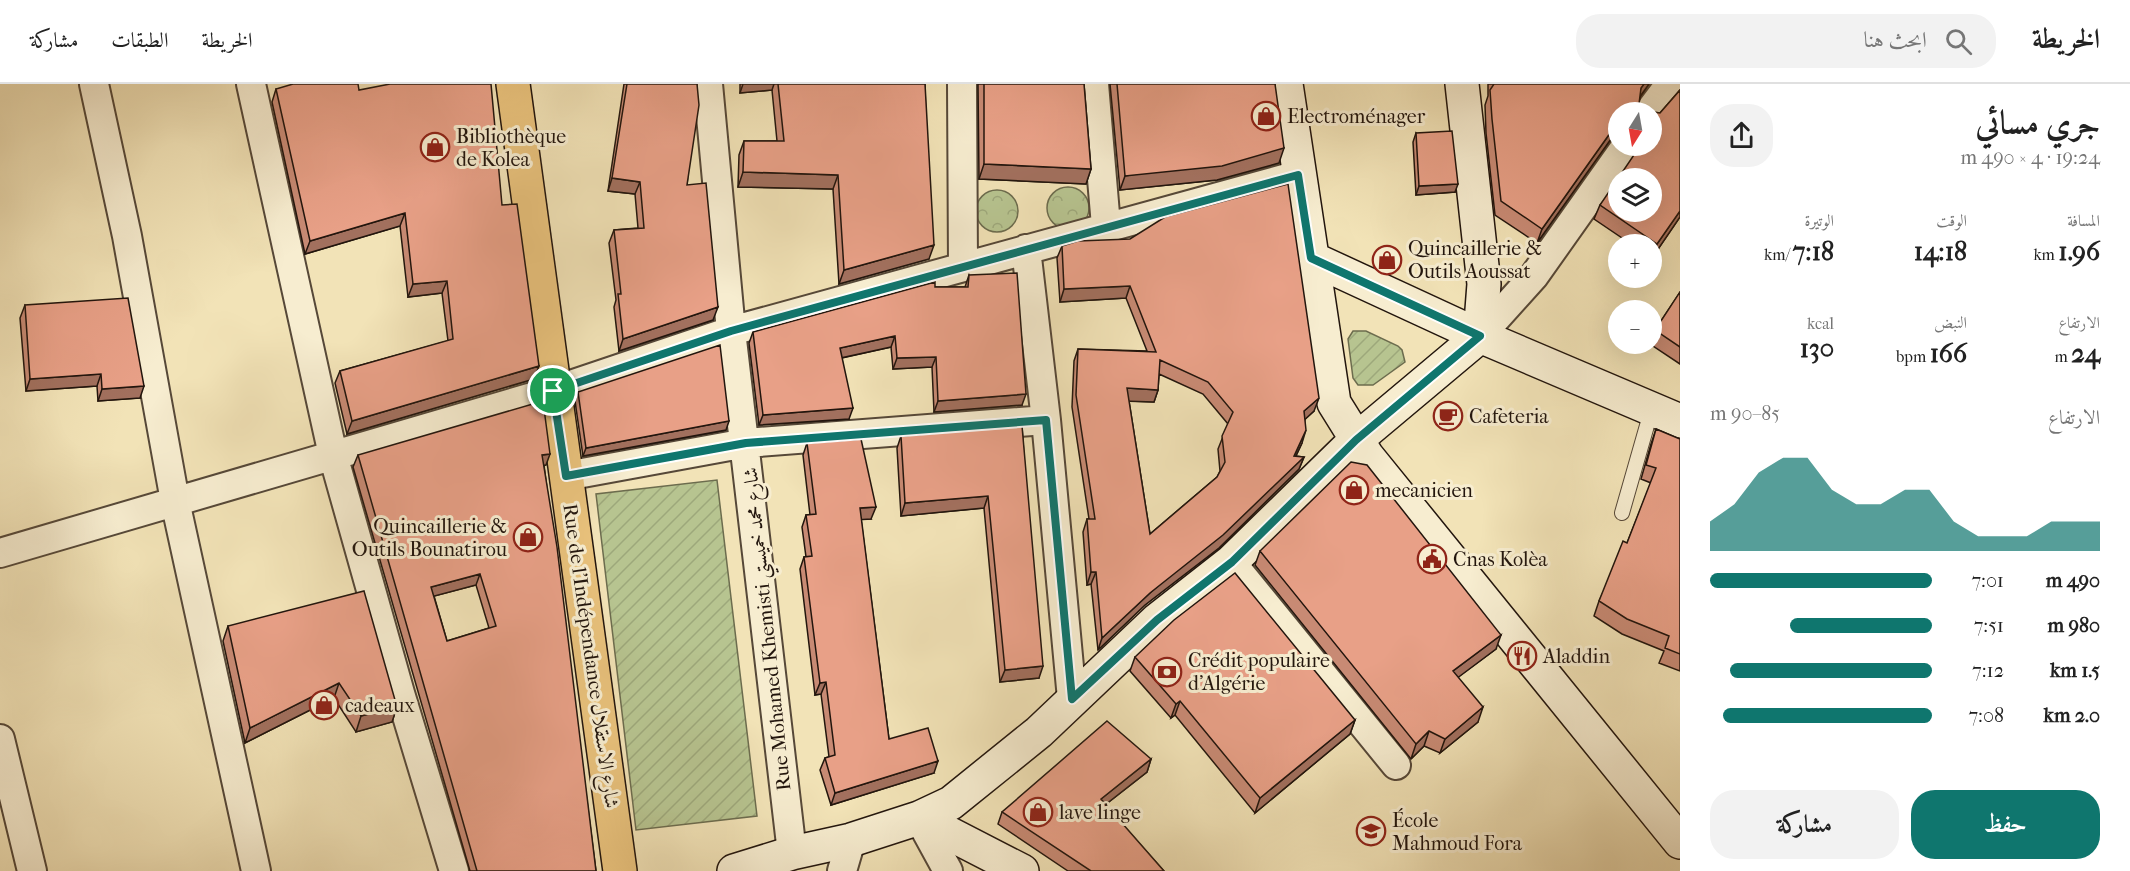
<!DOCTYPE html>
<html lang="ar">
<head>
<meta charset="utf-8">
<style>
	body { margin:0; font-family:"IM FELL French Canon",Amiri,serif; background:#f2f2f2; color:#222; direction:rtl; height:100vh; display:flex; flex-direction:column; font-size:22px; white-space:nowrap }
	* { box-sizing:border-box; margin:0 }
	p { font-size:20px; color:#767676 }
	.icon { flex:none; width:33px; height:33px; fill:none; stroke:currentColor; stroke-width:2; stroke-linecap:round; stroke-linejoin:round }
	.map { position:relative; flex:1; overflow:hidden; direction:ltr }
	.sheet { display:flex; flex-direction:column; background:#fff; width:450px }
	.sheet>* { flex:none }
	.needle { width:39px; rotate:191deg }
	.controls { position:absolute; left:1608px; top:18px; display:grid; gap:12px }
	.controls a { display:grid; place-items:center; width:54px; height:54px; border-radius:50%; background:#fff; box-shadow:0 6px 24px #0002; font-size:30px }
	.pin { position:absolute; display:grid; place-items:center; width:51px; height:51px; color:#fff; margin:-26px; border:3px solid #fff; border-radius:50%; box-shadow:0 2px 6px #0007 }
	.round { display:grid; place-items:center; flex:none; width:63px; height:63px; border-radius:24px; background:#f2f2f2 }
	.overview { display:flex; align-items:center; justify-content:space-between; height:102px; padding:0 30px }
	h1 { font-size:33px; font-weight:800; line-height:45px }
	.stats { display:grid; grid-template-columns:repeat(3,1fr); gap:9px; height:102px; padding:6px 30px }
	.stats div { display:grid; align-content:center }
	.stats b { font-size:26px; font-weight:800 }
	.stats small { font-size:16px; font-weight:400 }
	.stats p { font-size:16px }
	.chart { height:168px; padding:12px 30px }
	.chart p { display:flex; justify-content:space-between }
	.chart svg { width:100%; height:108px; margin-top:6px; fill:#0f766e; opacity:.7 }
	.button { display:flex; gap:12px; margin-top:auto; padding:12px 30px }
	.button a { flex:1; height:69px; border-radius:24px; background:#0f766e; color:#fff; font-size:24px; font-weight:800; line-height:69px; text-align:center }
	.button a+a { background:#f2f2f2; color:#222 }
	ul { padding:0 30px; list-style:none; font-size:20px }
	li { display:grid; grid-template-columns:96px 72px 1fr; align-items:center; height:45px }
	li i { height:15px; border-radius:8px; background:#0f766e }
	header { display:flex; align-items:center; gap:36px; box-sizing:border-box; height:84px; padding:0 30px; background:#fff; border-bottom:2px solid #e0e0e0 }
	header strong { font-size:28px }
	nav { display:flex; gap:33px; margin-inline-start:auto; font-size:21px }
	.search { width:420px; height:54px; background:#f2f2f2; display:flex; align-items:center; gap:15px; box-sizing:border-box; padding:0 21px; border-radius:24px; color:#767676; font-size:22px }
	main { display:flex; flex:1; min-height:0 }
	.map>svg:first-child { display:block }
</style>
</head>
<body>
<header>
<strong>الخريطة</strong>
<div class="search"><svg class="icon" aria-label="search" viewBox="0 0 24 24"><circle cx="10" cy="10" r="6"/><path d="M15 15l6 6"/></svg>ابحث هنا</div>
<nav><a>الخريطة</a><a>الطبقات</a><a>مشاركة</a></nav>
</header>
<main>
<section class="sheet">
<div class="overview"><div><h1>جري مسائي</h1><p>19:24 · 4 × 490 m</p></div><a class="round"><svg class="icon" aria-label="share" viewBox="0 0 24 24"><path d="M12 15V3M7 8l5-5 5 5M5 13v7h14v-7"/></svg></a></div>
<div class="stats">
<div><p>المسافة</p><b>1.96<small> km</small></b></div>
<div><p>الوقت</p><b>14:18</b></div>
<div><p>الوتيرة</p><b>7:18<small> /km</small></b></div>
</div>
<div class="stats">
<div><p>الارتفاع</p><b>24<small> m</small></b></div>
<div><p>النبض</p><b>166<small> bpm</small></b></div>
<div><p>kcal</p><b>130</b></div>
</div>
<div class="chart"><p><span>الارتفاع</span>85–90 m</p>
<svg viewBox="0 0 160 44" preserveAspectRatio="none"><path d="M0 44V32L10 25L20 12L30 6L40 6L50 19L60 25L70 25L80 19L90 19L100 32L110 38L120 38L130 38L140 32L150 32L160 32V44z"/></svg>
</div>
<ul>
<li><b>490 m</b>7:01<i style="width:100%"></i></li>
<li><b>980 m</b>7:51<i style="width:64%"></i></li>
<li><b>1.5 km</b>7:12<i style="width:91%"></i></li>
<li><b>2.0 km</b>7:08<i style="width:94%"></i></li>
</ul>
<div class="button"><a>حفظ</a><a>مشاركة</a></div>
</section>
<div class="map">
<svg width="1680" height="787" viewBox="0 0 1680 787">
	<defs>
		<pattern id="forest-crowns" width="20" height="18" patternUnits="userSpaceOnUse" patternTransform="scale(1.5)"><rect width="20" height="18" fill="#b7c490"/><path d="M2 6a3 3 0 1 1 6 0M12 15a3 3 0 1 1 6 0" fill="none" stroke="#9da87b"/></pattern>
		<pattern id="garden-furrows" width="10" height="10" patternUnits="userSpaceOnUse" patternTransform="scale(1.5)"><rect width="10" height="10" fill="#b7c490"/><path d="M-1 1l2-2M0 10L10 0M9 11l2-2" fill="none" stroke="#9da87b"/></pattern>
	</defs>
	<rect width="100%" height="100%" fill="#f2e3b7"/>
	<filter id="stains"><feTurbulence type="fractalNoise" baseFrequency=".00333" numOctaves="4"/><feColorMatrix values="0 0 0 0 .2 0 0 0 0 .09 0 0 0 0 .02 0 0 0 .5 -.17"/></filter>
	<radialGradient id="worn" r=".72"><stop offset=".6" stop-color="#630" stop-opacity="0"/><stop offset="1" stop-color="#630" stop-opacity=".3"/></radialGradient>
	<path fill="url(#forest-crowns)" stroke="#6c6c4e" stroke-width="1.5" d="M1047 124a21 21 0 1 1 42 0a21 21 0 1 1-42 0Z
		M976 127a21 21 0 1 1 42 0a21 21 0 1 1-42 0Z"/>
	<path fill="url(#garden-furrows)" stroke="#6c6c4e" stroke-width="1.5" d="M1353,247h13l32,15 4,4 3,12 -32,23h-15l-5,-7 -5,-39z
		M717,396l40,336 -121,14 -40,-336z"/>
	<g fill="none" stroke-linecap="round" stroke-linejoin="round">
		<g stroke="#564838" stroke-width="16">
			<path id="lane" d="M1622,429l30,-105"/>
		</g>
		<g stroke="#564838" stroke-width="32">
			<path id="street" d="M94,0l33,152 48,265 81,370
				M251,0l82,371 67,238 54,178
				M708,0l23,247 61,522
				M962,0l1,183
				M1094,0l12,142
				M1649,28l21,-28
				M1026,165l20,171 26,279
				M1480,252l54,-60 92,-130
				M566,392l180,-33 300,-23
				M0,469l553,-162 178,-60 567,-156
				M1231,478l165,203
				M0,655l32,132
				M919,734l29,53
				M842,787l9,-31"/>
		</g>
		<g stroke="#22150d" stroke-width="36">
			<path id="secondary" d="M1286,0l48,319 33,53 313,386
				M1462,0l22,200 -4,52
				M1311,174l169,78 200,85
				M919,734l103,53
				M734,787l58,-18 59,-13 68,-22 32,-15 88,-71 118,-112 74,-58 125,-122 124,-104"/>
		</g>
		<g stroke="#22150d" stroke-width="36">
			<path id="primary" d="M513,0l107,787"/>
		</g>
		<use href="#lane" stroke="#f7edd0" stroke-width="14"/>
		<use href="#street" stroke="#f7edd0" stroke-width="28"/>
		<use href="#secondary" stroke="#f7edd0" stroke-width="33"/>
		<use href="#primary" stroke="#e9c27c" stroke-width="33"/>
	</g>
	<path fill="#c88a74" stroke="#22150d" stroke-width="1.5" fill-rule="evenodd" d="M624,0h73l-10,101 26,135 -94,31 -5,-44 2,-7 -7,-57 5,-13 24,-2 -3,-34 -27,-3z
		M740,0h185l4,175 -90,25 -6,-95 -95,-2 1,-32 5,-14h33l-5,-51 -32,3z
		M978,0h106l7,85 -5,15 -107,-5z
		M1110,0h165l4,79 -62,17 -97,10z
		M1488,0h161l-9,13 -1,7 6,7 15,2 20,-23v127l-28,41v-14h-21l-37,-25 6,-14 52,-59v-34h-34l-5,24 -76,107 -42,-28 -9,-82 -1,-28 3,-9z
		M276,5l83,1 143,115 32,174 -187,55 -12,-51 5,-12 108,-30 -6,-48 -34,4 -8,-71 -95,28 -33,-152z
		M1416,49l39,59 -39,3 -3,-53z
		M1078,157l236,170 -9,8 -3,24 -6,13 8,1 -5,12 -80,79 -74,57 -47,45 -7,-66 -4,1 -4,-53 4,-13h2l-17,-112 2,-46 4,-12 69,2 -21,-53 -66,4 -3,-44 5,-12zM1159,290l44,20 25,30 -10,25 2,22 -3,6 -67,57 -21,-133 25,1 4,-12z
		M969,191l53,130 -88,7 -2,-45 -39,2 -2,-22 -49,11 7,61 -90,6 -10,-82 4,-11 182,-45h30z
		M1680,208v72l-30,-20h2v-5l3,-9z
		M25,221l115,93 -42,3 -1,-15 -71,5 -6,-73z
		M578,308l148,38 -143,26 -8,-55z
		M1022,342l17,252 -39,4 -16,-174 -83,8 -4,-68 4,-12z
		M1656,345l24,10v232l-21,-8 5,-12 -42,-17 -28,-18 5,-15 28,-58 24,-60 -10,-4 10,-35z
		M807,359l64,76h-10l28,220 45,34 -103,32 -11,-35 5,-12 4,-1 -8,-63 -6,1 -15,-126 4,-12h2l-4,-30 4,-12h4l-7,-60z
		M358,371l188,10h-2l52,406h-126l-117,-404zM476,501l13,43 -42,13 -13,-45z
		M1260,467l236,98 -38,28 20,45 -38,31 -16,-7 -13,13 -156,-194z
		M228,542l169,81 -5,15 -36,10 -22,-34 -89,45 -22,-102z
		M1135,573l220,63 -5,14 -95,79 -80,-98 -4,3 -41,-47z
		M1151,675l-4,13 -42,33 59,66h-96l-70,-47 4,-12z"/>
	<path fill="#a2705e" stroke="#22150d" stroke-width="1.5" d="M743,0h31l-2,6 -32,3z
		M1644,0h5l-13,18 5,-14z
		M1618,38v12l-5,2 -76,107 5,-14z
		M1284,64l-5,15 -62,17 -97,10 5,-14z
		M984,80l107,5 -5,15 -107,-5z
		M743,88l95,3 -5,14 -95,-2z
		M612,94l28,4 -5,12 -27,-3z
		M1458,100l-3,8 -39,3 3,-9z
		M1680,127v6l-28,41 5,-14z
		M405,129l-5,13 -95,28 5,-13z
		M934,161l-5,14 -90,25 5,-14z
		M447,197l-5,12 -34,4 5,-13z
		M1130,202l-4,12 -66,4 4,-13z
		M718,223l-5,13 -94,31 4,-12z
		M895,252l-4,11 -55,12 4,-11z
		M936,273l-4,10 -39,2 4,-11z
		M539,282l-5,13 -187,55 5,-13z
		M101,290l-4,12 -71,5 4,-12z
		M144,302l-4,12 -42,3 4,-12z
		M1127,304l31,2 -4,12 -32,-1z
		M1026,310l-4,11 -88,7 4,-11z
		M1319,314l-5,13 -14,13 4,-13z
		M853,324l-4,11 -90,6 4,-10z
		M729,337l-3,9 -143,26 3,-8z
		M1306,346l-4,13 -12,25 4,-12z
		M550,370l-4,11 -8,1 4,-11z
		M1304,373l-5,12 -80,79 -74,57 -47,45 4,-12 48,-45z
		M988,412l-4,12 -83,8 4,-13z
		M876,423l-5,12 -16,1 5,-12z
		M1091,488h5l-5,12 -4,1z
		M480,490l-4,11 -49,13 4,-11z
		M1501,551l-5,14 -48,36 5,-14z
		M1043,582l-4,12 -39,4 5,-12z
		M826,598l-5,12 -6,1 5,-12z
		M339,599l-5,15 -89,45 5,-15z
		M1180,617l-5,14 -4,3 5,-14z
		M397,623l-5,15 -36,10 5,-16z
		M1483,623l-5,15 -38,31 5,-14z
		M1355,636l-5,14 -95,79 5,-15z
		M1429,647l-5,15 -13,13 5,-15z
		M1151,675l-4,13 -51,40 5,-13z
		M938,677l-4,12 -103,32 4,-12z"/>
	<path fill="#e8a087" stroke="#22150d" stroke-width="1.5" fill-rule="evenodd" d="M293,0h65l1,6 31,-6h101l11,121 15,-1 22,162 -187,55 -12,-50 113,-32 -6,-58 -34,3 -8,-71 -95,28 -34,-152z
		M627,0h70l2,21 -12,80 19,-2 12,124 -95,32 -5,-45h3l-7,-64 30,-2 -4,-46 -28,-4z
		M778,0h147l9,161 -90,25 -6,-95 -95,-3 1,-31h40z
		M984,0h100l7,85 -107,-5z
		M1117,0h158l9,64 -62,18 -97,10z
		M1494,0h150l-3,4 -2,16 6,7 15,2 20,-23v121l-23,33 -57,-39 40,-59h12v-34h-34v10l-76,107 -41,-28 -9,-82 -2,-29zM1618,94h34v34h-34z
		M1452,47l6,53 -39,2 -3,-53z
		M1288,100l31,214 -15,13 2,19 -12,26 10,1 -81,78 -73,58 -48,45 -6,-66h-5l-4,-53h8l-19,-124 2,-46 78,3 -26,-66 -66,3 -2,-43 16,-5 52,-2 35,-22zM1160,276l48,22 25,30 -11,24 3,26 -8,15 -67,57 -23,-146 31,2z
		M1017,189l9,121 -88,7 -2,-44 -39,1 -2,-22 -55,12 13,60 -90,7 -10,-83 182,-50v5h33l1,-12z
		M1680,208v55l-25,-17z
		M128,214l16,88 -42,3 -1,-15 -71,5 -5,-74z
		M720,261l9,76 -143,27 -8,-56z
		M543,317l7,53 -8,1 15,92 39,324h-119l-119,-416zM480,490l16,52 -49,15 -16,-54z
		M1022,342l21,240 -38,4 -17,-174 -83,7 -4,-67z
		M1656,345l24,10v215l-15,-6 4,-12 -42,-17 -28,-18 24,-60 4,2 29,-75 -10,-3z
		M861,355l15,68 -16,1 29,231 39,-11 10,33 -103,32 -10,-35 10,-3 -9,-73 -6,1 -16,-126 8,-1 -6,-41 10,-1 -9,-71z
		M1351,378l16,3 134,170 -48,36 30,36 -38,32 -16,-8 -13,13 -156,-193z
		M1235,489l120,147 -95,78 -80,-97 -4,3 -41,-47 39,-37z
		M364,507l33,116 -36,9 -22,-33 -89,45 -22,-102z
		M1107,637l44,38 -50,40 63,72h-73l-89,-59z"/>
	<g fill="none" stroke-linecap="round" stroke-linejoin="round">
		<g stroke="#fff" stroke-width="12">
			<path id="route" d="M1298,91l13,83 169,78 -124,104 -124,122 -75,58 -85,79 -26,-279 -300,23 -180,33 -13,-85 178,-60z"/>
		</g>
		<use href="#route" stroke="#0f766e" stroke-width="8"/>
	</g>
	<defs>
		<g id="shop-ring" transform="scale(1.5)"><circle r="9.5" fill="#f7edd0" stroke="#8f2418" stroke-width="1.5"/><path d="M-5-2.5h2.3a2.7 3.5 0 0 1 5.4 0H5L5.5 6h-11ZM-1.5-2.5h3a1.5 2.3 0 0 0-3 0Z" fill="#8f2418"/></g>
		<g id="cafe-ring" transform="scale(1.5)"><circle r="9.5" fill="#f7edd0" stroke="#8f2418" stroke-width="1.5"/><path d="M-5.5-4.5H6V0H3Q3 3.5 0 3.5H-2.5Q-5.5 3.5-5.5 0ZM3-3.2v2h1.7v-2ZM-6 4.5H4V6H-6Z" fill="#8f2418"/></g>
		<g id="civic-ring" transform="scale(1.5)"><circle r="9.5" fill="#f7edd0" stroke="#8f2418" stroke-width="1.5"/><path d="M-.6-6.5H3V-4.5H.6V-3L4-1V1h2V6H-6V1h2V-1L-.6-3ZM-1.2 2.5V6h2.4V2.5Z" fill="#8f2418"/></g>
		<g id="restaurant-ring" transform="scale(1.5)"><circle r="9.5" fill="#f7edd0" stroke="#8f2418" stroke-width="1.5"/><path d="M-5-6h1v4h1v-4h1v4h1v-4h1v5L-1.5 .5V6h-2V.5L-5-1ZM5-6V6H3V1.5H1.5Q1.5-4 5-6Z" fill="#8f2418"/></g>
		<g id="bank-ring" transform="scale(1.5)"><circle r="9.5" fill="#f7edd0" stroke="#8f2418" stroke-width="1.5"/><path d="M-6-4H6V4H-6ZM0-2.3a2.3 2.3 0 1 0 0 4.6a2.3 2.3 0 1 0 0-4.6Z" fill="#8f2418"/></g>
		<g id="school-ring" transform="scale(1.5)"><circle r="9.5" fill="#f7edd0" stroke="#8f2418" stroke-width="1.5"/><path d="M0-5L7-2L0 1L-7-2ZM-4 1L0 2.5L4 1V4Q0 6-4 4Z" fill="#8f2418"/></g>
	</defs>
	<g fill-rule="evenodd">
		<use href="#shop-ring" x="1266" y="32"/>
		<use href="#shop-ring" x="435" y="63"/>
		<use href="#shop-ring" x="1387" y="176"/>
		<use href="#cafe-ring" x="1448" y="332"/>
		<use href="#shop-ring" x="1354" y="406"/>
		<use href="#shop-ring" x="528" y="453"/>
		<use href="#civic-ring" x="1432" y="475"/>
		<use href="#restaurant-ring" x="1522" y="572"/>
		<use href="#bank-ring" x="1167" y="588"/>
		<use href="#shop-ring" x="324" y="621"/>
		<use href="#shop-ring" x="1038" y="728"/>
		<use href="#school-ring" x="1371" y="747"/>
	</g>
	<g text-anchor="middle" dominant-baseline="central" stroke-width="6" stroke-linejoin="round" paint-order="stroke">
		<g font-size="20" fill="#22150d" stroke="#f7edd0" text-anchor="start">
			<text x="1287" y="32">Electroménager</text>
			<text x="456" y="52">Bibliothèque<tspan x="456" dy="23">de Kolea</tspan></text>
			<text x="1408" y="164">Quincaillerie &amp;<tspan x="1408" dy="23">Outils Aoussat</tspan></text>
			<text x="1469" y="332">Cafeteria</text>
			<text x="1375" y="406">mecanicien</text>
			<text x="507" y="442" text-anchor="end">Quincaillerie &amp;<tspan x="507" dy="23">Outils Bounatirou</tspan></text>
			<text x="1453" y="475">Cnas Kolèa</text>
			<text x="1543" y="572">Aladdin</text>
			<text x="1188" y="576">Crédit populaire<tspan x="1188" dy="23">d'Algérie</tspan></text>
			<text x="345" y="621">cadeaux</text>
			<text x="1059" y="728">lave linge</text>
			<text x="1392" y="736">École<tspan x="1392" dy="23">Mahmoud Fora</tspan></text>
		</g>
		<g font-size="20" fill="#22150d" stroke="#f7edd0">
			<text transform="translate(767 545) rotate(-96)">Rue Mohamed Khemisti شارع محمد خميستي</text>
			<text transform="translate(591 572) rotate(82)">Rue de l'Indépendance شارع الاستقلال</text>
		</g>
	</g>
	<rect width="100%" height="100%" filter="url(#stains)"/>
	<rect width="100%" height="100%" fill="url(#worn)"/>
</svg>
<div class="controls">
<a><svg class="needle" viewBox="-14 -14 28 28"><path d="M0-13l5 13h-10z" fill="#e53935"/><path d="M0 13l5-13h-10z" fill="#767676"/></svg></a>
<a><svg class="icon" aria-label="layers" viewBox="0 0 24 24"><path d="M12 4l9 5-9 5-9-5zM3 14l9 5 9-5"/></svg></a>
<a>+</a>
<a>−</a>
</div>
<div class="pin" style="left:553px;top:307px;background:#1e9e55"><svg class="icon" aria-label="arrive" viewBox="0 0 24 24"><path d="M6 21V4h12l-3 4 3 4H6"/></svg></div>
</div>
</main>
</body>
</html>
